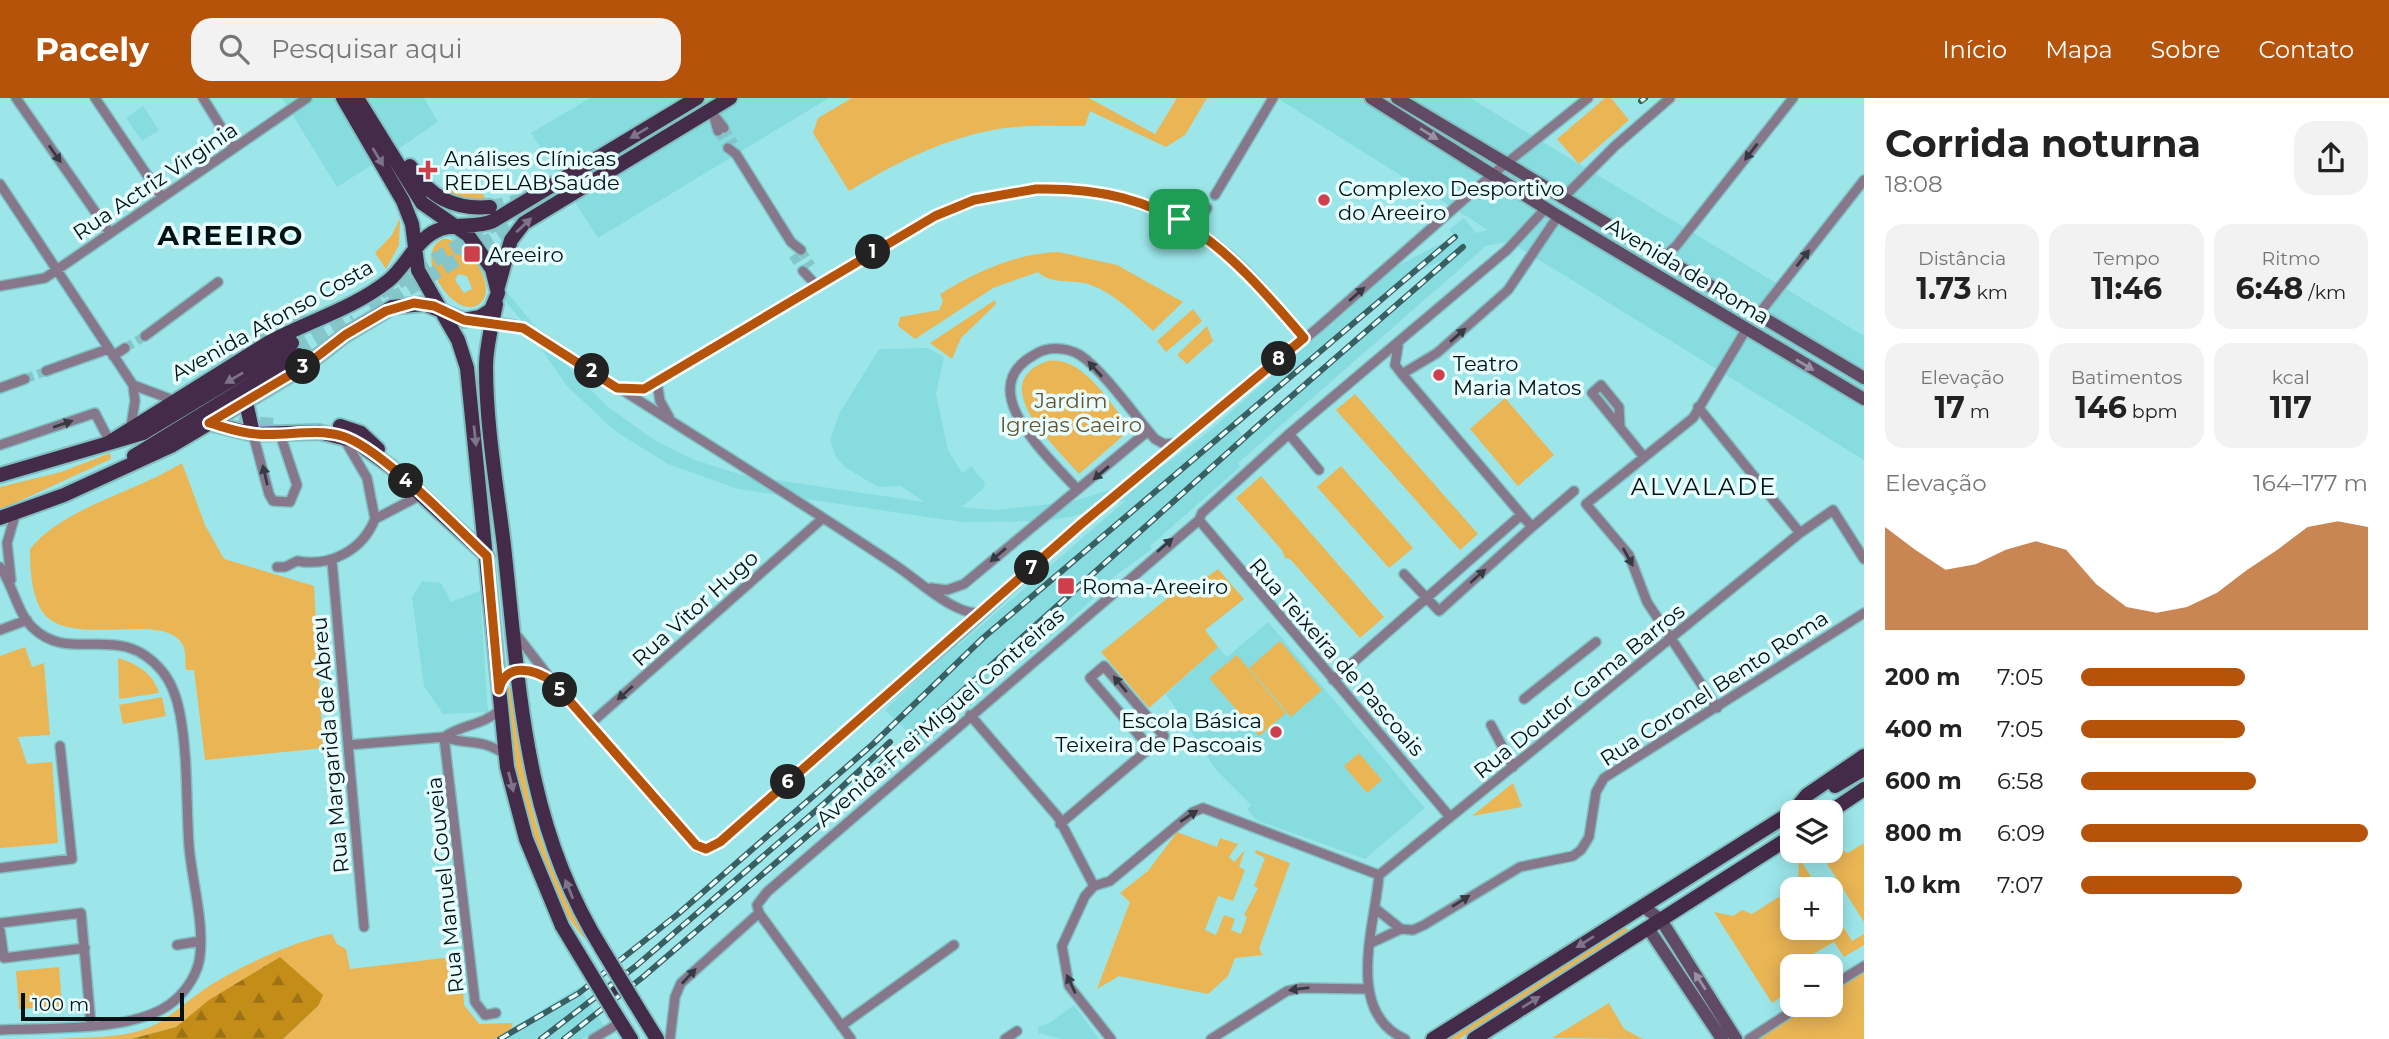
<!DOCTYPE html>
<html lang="pt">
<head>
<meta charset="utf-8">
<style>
	body { margin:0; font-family:Montserrat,sans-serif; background:#f2f2f2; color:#222; height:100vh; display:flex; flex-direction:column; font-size:26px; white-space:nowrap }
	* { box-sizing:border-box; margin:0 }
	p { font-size:23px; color:#767676 }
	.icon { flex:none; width:38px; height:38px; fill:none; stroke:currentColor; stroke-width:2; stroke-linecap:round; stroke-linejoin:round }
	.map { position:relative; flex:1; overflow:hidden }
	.details { display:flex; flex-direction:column; background:#fff; width:525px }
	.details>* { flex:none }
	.controls { position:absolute; left:1780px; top:702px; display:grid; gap:14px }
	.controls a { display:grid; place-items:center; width:63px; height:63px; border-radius:14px; background:#fff; box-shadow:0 4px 18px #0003; font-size:35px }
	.scale { position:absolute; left:21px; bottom:18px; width:163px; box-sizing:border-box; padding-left:7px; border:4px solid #001214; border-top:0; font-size:19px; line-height:24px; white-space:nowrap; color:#001214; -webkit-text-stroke:5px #e8fdfe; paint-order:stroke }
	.pin { position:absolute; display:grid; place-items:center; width:60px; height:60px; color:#fff; margin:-30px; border-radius:14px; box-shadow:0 4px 10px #0006 }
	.km { position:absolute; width:35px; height:35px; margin:-18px; border-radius:50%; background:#222; color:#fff; font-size:19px; line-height:35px; text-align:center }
	.round { display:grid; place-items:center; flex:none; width:74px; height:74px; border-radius:21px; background:#f2f2f2 }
	.overview { display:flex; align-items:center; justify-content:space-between; height:119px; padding:0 21px }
	h1 { font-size:38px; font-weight:700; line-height:52px }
	.figures { display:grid; grid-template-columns:repeat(3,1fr); gap:10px; height:119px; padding:7px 21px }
	.figures div { display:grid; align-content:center; border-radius:18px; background:#f2f2f2; text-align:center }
	.figures b { font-size:30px; font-weight:700 }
	.figures small { font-size:19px; font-weight:400 }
	.figures p { font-size:19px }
	.chart { height:196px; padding:14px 21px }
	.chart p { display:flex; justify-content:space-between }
	.chart svg { width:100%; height:126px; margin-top:7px; fill:#b45309; opacity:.7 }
	ul { padding:0 21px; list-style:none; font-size:23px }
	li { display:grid; grid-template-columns:112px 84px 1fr; align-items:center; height:52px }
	li i { height:18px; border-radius:9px; background:#b45309 }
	header { display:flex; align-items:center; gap:42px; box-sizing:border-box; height:98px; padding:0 35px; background:#b45309; color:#fff }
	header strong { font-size:33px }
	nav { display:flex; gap:38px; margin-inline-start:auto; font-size:24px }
	.search { width:490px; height:63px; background:#f2f2f2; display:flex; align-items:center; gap:18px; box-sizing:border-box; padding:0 24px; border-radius:21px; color:#767676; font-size:26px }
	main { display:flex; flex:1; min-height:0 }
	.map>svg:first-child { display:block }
</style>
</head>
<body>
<header>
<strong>Pacely</strong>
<div class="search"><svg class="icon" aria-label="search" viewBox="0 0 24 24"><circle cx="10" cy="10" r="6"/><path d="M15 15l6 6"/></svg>Pesquisar aqui</div>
<nav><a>Início</a><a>Mapa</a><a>Sobre</a><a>Contato</a></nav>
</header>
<main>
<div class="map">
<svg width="1864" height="941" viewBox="0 0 1864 941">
	<defs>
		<pattern id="forest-firs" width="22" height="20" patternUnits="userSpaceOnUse" patternTransform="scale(1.75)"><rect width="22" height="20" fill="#c38d17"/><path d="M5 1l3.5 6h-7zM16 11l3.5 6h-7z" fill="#9c7214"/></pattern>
	</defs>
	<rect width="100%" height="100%" fill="#9ce6ea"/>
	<path fill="#87dce0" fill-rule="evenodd" d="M282,0h142l14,24 -46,31 185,224 31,30 48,34 39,19 47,15 182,27 -23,-16 -23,1 -32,-19 -10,-11 -6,-17 9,-26 40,-65 49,-1 16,9 -8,37 12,56 14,23 9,-7 14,17 -1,5 -22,19 33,3 76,-8 51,-16 45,-23 41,-31 186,-164 41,-22 21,-7 -7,-9 15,-12 12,15 12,-3 -211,-132h193l394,238v124l-346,-213 -11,-5 -21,4 -248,217 2,4 -90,79 2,3 -38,28 1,3 -92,80 -2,-2 -31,26 2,3 -69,59 -38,-36 71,-66 2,2 168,-146 -52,16 -29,5 -84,1 -223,-33 -70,-25 -53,-33 -48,-45 -46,-66 -138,-162 -46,29zM1458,156l-212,186 -10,-12 147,-134 33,-22z
		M590,0h239l-231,140 -67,-105z
		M143,8l16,24 -17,11 -16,-23z
		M422,483l19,2 10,19 29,-11 8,121 -45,2 -19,-28 -12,-88z
		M1268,524l157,186 -60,51 -109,-39 -9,-11 4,-4 -34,-34 -51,-77 52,-47 9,10z
		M579,889l25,39 -21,13h-89z
		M1074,907l25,34h-37l-24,-6v-6l11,-4z"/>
	<path fill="#e9b555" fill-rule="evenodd" d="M852,0h237l66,36 22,-36h30l-22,37 -19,12 -76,-36 -5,15c-32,0 -66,-2 -97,5 -49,10 -96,34 -139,60l-36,-58 5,-15z
		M1605,0h6l18,22 -50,44 -22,-25z
		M477,88l11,16h-23l-31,-15 22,2z
		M400,120l-1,27 -13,24 -11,-16 17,-18z
		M443,141c23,-3 59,51 35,66 -24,15 -68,-51 -35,-66zM458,176l9,2 5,13 -8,4 -9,-13z
		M1058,154l59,13 66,37 -30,29c-18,-17 -38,-37 -62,-46 -19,-7 -38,1 -53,-13l-45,16 -78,51 -17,-13 2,-9 39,-7 4,-9 -3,-7c38,-23 74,-40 118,-42z
		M995,202l1,4 -35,34 -9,21 -22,-16z
		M1193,211l9,12 -36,31 -9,-11z
		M1207,228l6,15 -26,23 -10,-9z
		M1048,263c35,-6 63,44 83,68l-52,45c-22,-26 -96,-91 -31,-113z
		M1355,296l123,140 -18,16 -124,-140z
		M1505,300l49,57 -36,31 -48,-57z
		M110,355l1,6 -111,51v-23l61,-15z
		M182,365l23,62 19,34 90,27 9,162 -118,12 -11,-90h-8c-1,-6 0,-15 -2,-22 -14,-42 -120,6 -144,-40 -9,-18 -10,-40 -10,-59 34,-42 104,-56 152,-86z
		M1341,368l72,82 -24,20 -72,-81z
		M1261,378l123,141 -24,21 -70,-79 -5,-1 -3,-8 -46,-52z
		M1218,471l26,30 -39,31 13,17 -69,61 -48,-56 79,-64 5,5z
		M1280,543l42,49 -31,27 -42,-49z
		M25,549l7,20 12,-4 6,72 -32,2 9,27 25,-2 6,81 -58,5v-192z
		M1237,557l49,58 -27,23 -50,-58z
		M118,560c18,5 36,16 41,35l-40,6z
		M511,589c8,67 19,136 48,197 6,12 28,48 27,56 -55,-61 -71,-158 -80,-238l2,-14z
		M162,599l4,19 -43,8 -4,-19z
		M1359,655l23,27 -15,13 -23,-27z
		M1513,685l9,24 -50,9z
		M1177,734l40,15 3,-9 18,6 -9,13 5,5 11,-12 -6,17 6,3 -12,31 -15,-5 -13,34 11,5 8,-20 11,4 -4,11 10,4 6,-17 -3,-2 14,-27 -4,-2 11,-28 -10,-5 1,-3 34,13 -31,86 4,6 -28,3 -7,18 -20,18 -89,-18 -22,13 33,-87 -10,-9 28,-22z
		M1864,745v79l-45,-71 11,-1 1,-5 17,8z
		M1799,760l20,31h-27v39h38l1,-21 21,34 12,-7v11l-20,12 -10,-15 -42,24 -7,8 7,16 -20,13 -58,-91 19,4 9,-6 10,4 46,-29z
		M1625,828l4,6 -170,107h-12z
		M332,836l5,10 9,5 4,20 111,-13 3,49 15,19 34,-1 -4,10 -15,6h-211l35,-33 -38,-49 -74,46 -30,24 -45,12h-77c30,-2 68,0 96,-12 20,-9 32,-22 49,-34 27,-21 99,-54 133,-59z
		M59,869l3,39 -43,3 -3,-38z
		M1864,872v69h-105l53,-34 18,-1 1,-12z
		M1609,905l15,26 19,10 -91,-1z"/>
	<path fill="url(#forest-firs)" d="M280,859l43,38 -5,11 -35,33h-152l45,-12 33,-27z"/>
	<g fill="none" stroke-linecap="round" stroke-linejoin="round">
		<path stroke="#85c6ca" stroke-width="9" stroke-dasharray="9 4.5" stroke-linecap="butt" d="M724,30l10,16
			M718,33l10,17
			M801,152l10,16
			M793,157l10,16
			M125,250l20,-12
			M25,281l21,-8"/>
		<path stroke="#85c6ca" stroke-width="14" stroke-dasharray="14 7" stroke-linecap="butt" d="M490,109l35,-7
			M380,195l118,-71
			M372,213l157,-95
			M292,245l52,-30
			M299,257l56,-34
			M215,284c5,-43 59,-55 95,-62
			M224,306c11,19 32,20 51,21"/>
		<g stroke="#80c0c3" stroke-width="12">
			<path id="street" d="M16,0l94,135
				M95,0l67,99
				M203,0l31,50
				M710,12l14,18
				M714,19l4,14
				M728,50l8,6 55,88 10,8
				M0,86l133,201 40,15
				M1215,97l58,-97
				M1562,101l53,-53 55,-48
				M1194,131l13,-21
				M1663,160l13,-12 117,-148
				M803,173l14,15
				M0,188l45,-8 262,-180
				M1758,217l106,-135
				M487,223l27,4 23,10c119,78 240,151 358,230 22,14 62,53 86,47
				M145,238l73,-54
				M1398,248l-3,19 7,9 130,153 -93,84 -35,-37
				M113,258l12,-8
				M46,273l62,-22
				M1402,276l35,-21 71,-63 50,-74
				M657,284l3,19 9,16
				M0,290l25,-9
				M617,290l19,2 21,-8 278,-166c99,-44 211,-34 294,39 28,24 51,55 75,83
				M1698,309l102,126 33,-23 31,49
				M131,328l4,-25 -2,-16
				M1620,329l-1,-20 -18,-22 -9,8 52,64
				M253,336l16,60 4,7 17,1 7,-17 -17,-51
				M1289,336l30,36
				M343,339l24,41 8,41
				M0,347l95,-32 15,29
				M1077,391c-27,-31 -106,-99 -43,-134 14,-9 32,-8 46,0 23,15 56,62 75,84l9,5 16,-1
				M1199,422l251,297
				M1532,429l42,-36
				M332,463l32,366
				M0,469c13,18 17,45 32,60 39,39 87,-8 130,44 10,12 15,27 18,43 8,42 6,88 9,132 3,35 15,75 11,110 -2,17 -13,34 -26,45 -37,32 -125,26 -174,29
				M277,469h8l12,-6c33,6 65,-10 78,-42l46,-24
				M11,482l-4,-37 9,-31
				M931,490l16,2 17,-6 184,-153
				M0,532l27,-10
				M515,535l38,49 143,163 5,4 12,-2 253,-218 115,-105 238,-197 174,-153 95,-76
				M517,573l13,-1 16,7
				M1333,582l188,-165
				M1524,601l72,-57
				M1717,610l-70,-106 -18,-47 -43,-51 107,-86 54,-90
				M970,617l88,102 36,69
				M590,626l233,-206
				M1491,627l22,42
				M444,639l31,265 10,13 11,-2
				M444,639c18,-13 38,-11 56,-27
				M348,647l96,-8c26,9 35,0 62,18
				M1060,726l104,-88 -60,-70 -14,12 60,70
				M0,770l72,-9 -12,-113
				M1379,777l421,-342
				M1379,777c-4,51 -35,137 26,164
				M1376,811l25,20
				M759,815l-2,-8 10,-13 432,-372 3,-7 87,-79 218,-184 39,-42
				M759,815l92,126
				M0,825l81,-10 10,112
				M0,832l4,28 81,-10
				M1371,845l30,-14 12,1 11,-5 96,-58 53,-11 8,-6 8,-13 7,-45 8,-14 260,-165
				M177,847l23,-4
				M1830,889l34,-21
				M841,928l113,-81
				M593,941l28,-17
				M670,941l5,-42 6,-14 78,-70
				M1005,941l12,-8
				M1111,941l-42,-53 -7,-40 23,-50 9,-10 16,-5 83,-69 10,-4 176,67
				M1211,941l76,-48 14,-3 66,1
				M1749,941l54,-35"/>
		</g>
		<g stroke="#80c0c3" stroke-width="16">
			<path id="secondary" d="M1371,0l187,118 306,183
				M1397,0l467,280
				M1644,809l17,13 75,119
				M1648,830l74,111"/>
		</g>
		<g stroke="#80c0c3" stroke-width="18">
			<path id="primary" d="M343,0l60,103 9,23 6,46 40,70 9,28 40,399 19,72 36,87
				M410,68c19,31 44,44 80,41
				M498,189l13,-47 13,-17 206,-125
				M496,206c-4,21 -10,42 -10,63 0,59 11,121 18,179 16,145 19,276 98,403
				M246,304l7,32
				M209,325l44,11 66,-2 36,9 36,26 96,89
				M340,328l21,7 17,16
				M110,344l158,-99c40,-22 83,-33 120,-62 17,-13 28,-41 48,-50 17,-9 39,-2 57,-10l204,-123
				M134,358l165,-101
				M0,377l143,-42 149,-90
				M0,420l64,-23 107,-49 134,-80 40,-31 47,-28 32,-3 40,16 16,-3 11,-7 7,-17 -6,-24 -24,-34 -46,-32 -65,-105
				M1835,688l29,-17
				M1794,713l13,-16 57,-39
				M1830,714l34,-23
				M604,898l18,-13
				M633,902l24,39
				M614,914l17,27
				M1433,941l359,-227
				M1474,941l318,-203"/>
		</g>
		<use href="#street" stroke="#86778a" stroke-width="9"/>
		<use href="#secondary" stroke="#604a64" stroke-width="12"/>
		<use href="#primary" stroke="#442b4a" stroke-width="14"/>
		<g stroke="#395f62" stroke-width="6">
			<path id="rail" d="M1641,3l4,-3
				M880,667l382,-343 201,-175
				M500,941l79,-46 99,-79 195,-170 110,-106 472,-401
				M541,941l95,-73 191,-165 63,-59
				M564,941l79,-62 248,-213"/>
		</g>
		<use href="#rail" stroke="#e8fdfe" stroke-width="3.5" stroke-dasharray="10" stroke-linecap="butt"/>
		<g stroke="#80c0c3" stroke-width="18" stroke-linecap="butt">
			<path id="primary-bridge" d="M562,828l52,86
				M602,851l31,51"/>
		</g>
		<use href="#primary-bridge" stroke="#442b4a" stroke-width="14"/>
	</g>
	<defs><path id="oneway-solid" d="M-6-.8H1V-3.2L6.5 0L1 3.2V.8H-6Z" transform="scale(1.75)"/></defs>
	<g fill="#7d7489">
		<use href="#oneway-solid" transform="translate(639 35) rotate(149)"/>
		<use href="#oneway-solid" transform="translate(378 59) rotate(59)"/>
		<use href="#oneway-solid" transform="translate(524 127) rotate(-43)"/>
		<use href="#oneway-solid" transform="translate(234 280) rotate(149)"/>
		<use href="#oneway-solid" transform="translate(475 338) rotate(84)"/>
		<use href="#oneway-solid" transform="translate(511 684) rotate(76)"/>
		<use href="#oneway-solid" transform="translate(569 791) rotate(-112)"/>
		<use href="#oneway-solid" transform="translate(1585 844) rotate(148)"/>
		<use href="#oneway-solid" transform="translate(1531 904) rotate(-32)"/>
	</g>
	<g fill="#9692a2">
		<use href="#oneway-solid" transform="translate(1429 36) rotate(32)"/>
		<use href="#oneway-solid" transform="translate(1805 267) rotate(31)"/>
		<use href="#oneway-solid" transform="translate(1700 883) rotate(-123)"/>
	</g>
	<g fill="#363a43">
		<use href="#oneway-solid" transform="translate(1751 54) rotate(128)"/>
		<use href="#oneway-solid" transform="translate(55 56) rotate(55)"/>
		<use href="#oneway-solid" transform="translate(1803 160) rotate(-52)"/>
		<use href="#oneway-solid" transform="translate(1357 196) rotate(-41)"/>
		<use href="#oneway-solid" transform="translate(1458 237) rotate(-41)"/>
		<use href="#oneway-solid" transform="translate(1095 271) rotate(-132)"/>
		<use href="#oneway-solid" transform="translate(63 326) rotate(-19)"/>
		<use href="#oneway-solid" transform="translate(1101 375) rotate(139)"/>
		<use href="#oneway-solid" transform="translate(265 377) rotate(-103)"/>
		<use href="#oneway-solid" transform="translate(1165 447) rotate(-41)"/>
		<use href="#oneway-solid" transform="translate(998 457) rotate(139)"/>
		<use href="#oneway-solid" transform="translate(1628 459) rotate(61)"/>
		<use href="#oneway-solid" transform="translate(1478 478) rotate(-42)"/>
		<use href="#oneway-solid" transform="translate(1120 586) rotate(-130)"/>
		<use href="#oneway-solid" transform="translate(625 595) rotate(138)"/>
		<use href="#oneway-solid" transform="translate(1189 718) rotate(-33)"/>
		<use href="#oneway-solid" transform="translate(1461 803) rotate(-32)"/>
		<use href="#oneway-solid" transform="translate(689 878) rotate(-47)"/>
		<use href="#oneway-solid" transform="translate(1071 886) rotate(-115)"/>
		<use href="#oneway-solid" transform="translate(1299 891) rotate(173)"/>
	</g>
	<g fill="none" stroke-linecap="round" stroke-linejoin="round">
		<g stroke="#fff" stroke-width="14">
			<path id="route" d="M1036,91c133,-3 188,55 268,149l-223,186 -361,318 -14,7 -10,-4 -143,-163c-18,-13 -48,-21 -54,8l-12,-134c-32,-30 -107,-109 -145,-120 -29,-8 -57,1 -86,-2 -16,-1 -32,-7 -47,-11l96,-57 40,-31 41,-24 28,-8 20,3 30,14 59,8 94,60 27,1 291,-173 39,-16z"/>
		</g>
		<use href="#route" stroke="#b45309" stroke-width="9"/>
	</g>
	<g fill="#cf3e4b" stroke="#e8fdfe" stroke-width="2.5">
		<path d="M424.5 61.5h7v7h7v7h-7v7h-7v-7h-7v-7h7z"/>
		<circle cx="1324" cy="102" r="7"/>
		<rect x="463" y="147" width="18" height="18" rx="3.5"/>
		<circle cx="1439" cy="277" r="7"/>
		<rect x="1057" y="479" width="18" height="18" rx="3.5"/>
		<circle cx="1276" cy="634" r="7"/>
	</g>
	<g text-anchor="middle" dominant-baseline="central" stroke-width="7" stroke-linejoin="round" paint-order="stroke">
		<g font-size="21" fill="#001214" stroke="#e8fdfe" text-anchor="start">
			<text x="444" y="60">Análises Clínicas<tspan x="444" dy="24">REDELAB Saúde</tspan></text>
			<text x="1338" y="90">Complexo Desportivo<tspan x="1338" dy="24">do Areeiro</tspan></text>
			<text x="488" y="156">Areeiro</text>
			<text x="1453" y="265">Teatro<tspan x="1453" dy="24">Maria Matos</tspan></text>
			<text x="1082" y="488">Roma-Areeiro</text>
			<text x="1262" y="622" text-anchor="end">Escola Básica<tspan x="1262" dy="24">Teixeira de Pascoais</tspan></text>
		</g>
		<g font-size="21" fill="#001214" stroke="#e8fdfe">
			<text transform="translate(155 83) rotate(-34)">Rua Actriz Virginia</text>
			<text transform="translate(1688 173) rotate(31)">Avenida de Roma</text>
			<text transform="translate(272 222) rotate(-29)">Avenida Afonso Costa</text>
			<text transform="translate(695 510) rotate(-42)">Rua Vitor Hugo</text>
			<text transform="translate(1337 559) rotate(49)">Rua Teixeira de Pascoais</text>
			<text transform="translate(1714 590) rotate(-33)">Rua Coronel Bento Roma</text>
			<text transform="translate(1579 593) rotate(-39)">Rua Doutor Gama Barros</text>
			<text transform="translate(940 619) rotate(-41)">Avenida Frei Miguel Contreiras</text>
			<text transform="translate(330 647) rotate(-95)">Rua Margarida de Abreu</text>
			<text transform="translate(445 787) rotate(-96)">Rua Manuel Gouveia</text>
		</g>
		<g font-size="21" fill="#695228" stroke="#e8fdfe">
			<text x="1071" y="302">Jardim<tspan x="1071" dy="24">Igrejas Caeiro</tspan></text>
		</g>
		<g font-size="24" letter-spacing="2" fill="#001214" stroke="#e8fdfe">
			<text x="1704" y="388">ALVALADE</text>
		</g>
		<g font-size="28" font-weight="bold" letter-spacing="2" fill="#001214" stroke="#e8fdfe">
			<text x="231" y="137">AREEIRO</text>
		</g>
	</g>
</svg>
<div class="controls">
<a><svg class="icon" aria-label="layers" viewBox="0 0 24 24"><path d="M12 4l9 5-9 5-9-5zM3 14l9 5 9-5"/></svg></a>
<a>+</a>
<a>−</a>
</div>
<div class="scale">100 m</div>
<div class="pin" style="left:1179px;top:121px;background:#1e9e55"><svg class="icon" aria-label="arrive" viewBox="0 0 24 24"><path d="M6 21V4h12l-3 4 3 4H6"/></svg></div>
<b class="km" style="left:873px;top:154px">1</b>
<b class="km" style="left:592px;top:273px">2</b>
<b class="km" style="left:303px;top:269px">3</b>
<b class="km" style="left:406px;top:383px">4</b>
<b class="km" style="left:560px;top:592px">5</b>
<b class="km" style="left:788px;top:684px">6</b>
<b class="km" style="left:1032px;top:470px">7</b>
<b class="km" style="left:1279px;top:261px">8</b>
</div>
<section class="details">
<div class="overview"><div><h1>Corrida noturna</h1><p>18:08</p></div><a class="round"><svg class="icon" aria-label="share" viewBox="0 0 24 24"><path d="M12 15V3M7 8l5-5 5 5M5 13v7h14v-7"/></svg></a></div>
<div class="figures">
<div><p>Distância</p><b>1.73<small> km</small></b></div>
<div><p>Tempo</p><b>11:46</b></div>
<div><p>Ritmo</p><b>6:48<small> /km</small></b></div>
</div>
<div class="figures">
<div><p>Elevação</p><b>17<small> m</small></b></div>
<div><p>Batimentos</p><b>146<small> bpm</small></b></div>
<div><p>kcal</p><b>117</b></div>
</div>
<div class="chart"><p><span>Elevação</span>164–177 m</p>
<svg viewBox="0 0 160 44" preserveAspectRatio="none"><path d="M0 44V8L10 16L20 23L30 21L40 16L50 13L60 16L70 28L80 36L90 38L100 36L110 31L120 23L130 16L140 8L150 6L160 8V44z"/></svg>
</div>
<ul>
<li><b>200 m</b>7:05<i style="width:57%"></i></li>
<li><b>400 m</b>7:05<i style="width:57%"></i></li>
<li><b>600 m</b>6:58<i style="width:61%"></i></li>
<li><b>800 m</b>6:09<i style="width:100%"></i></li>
<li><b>1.0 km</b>7:07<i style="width:56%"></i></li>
</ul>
</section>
</main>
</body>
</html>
